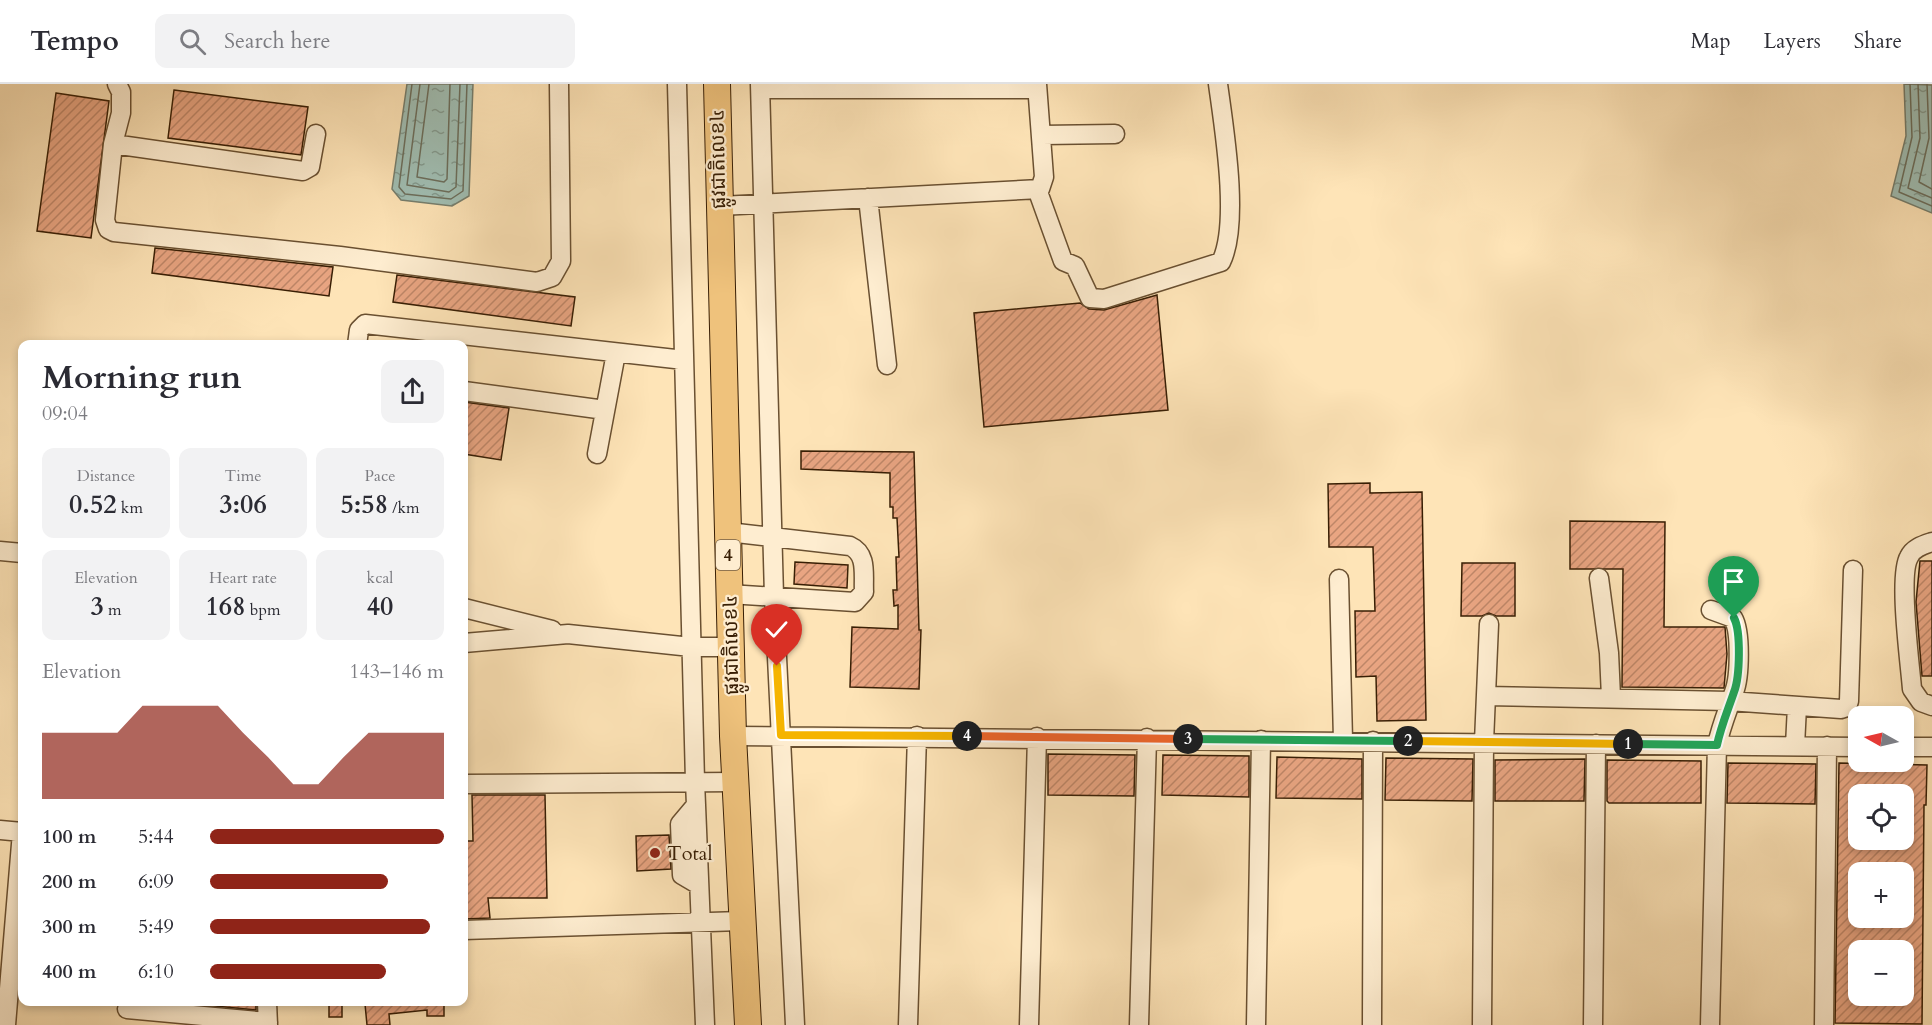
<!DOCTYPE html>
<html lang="en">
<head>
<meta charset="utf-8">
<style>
	body { margin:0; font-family:Cardo,"Noto Sans Khmer",serif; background:#f2f2f3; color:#2b2b33; height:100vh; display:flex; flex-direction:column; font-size:22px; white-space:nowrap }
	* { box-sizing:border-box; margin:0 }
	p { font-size:20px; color:#7c7c81 }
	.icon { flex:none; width:33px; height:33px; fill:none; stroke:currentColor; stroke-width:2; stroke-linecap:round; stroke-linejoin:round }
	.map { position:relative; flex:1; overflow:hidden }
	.details { position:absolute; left:18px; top:256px; width:450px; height:666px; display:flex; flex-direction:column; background:#fff; border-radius:12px; box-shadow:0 3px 9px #0003 }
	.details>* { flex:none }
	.needle { width:39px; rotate:278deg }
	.tools { position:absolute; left:1848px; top:622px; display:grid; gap:12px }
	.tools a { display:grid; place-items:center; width:66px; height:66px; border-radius:12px; background:#fff; box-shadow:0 3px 9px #0003; font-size:30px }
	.pin { position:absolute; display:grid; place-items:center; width:51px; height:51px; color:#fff; margin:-62px -26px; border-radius:50% 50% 50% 0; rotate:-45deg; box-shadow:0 0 6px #0007 }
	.pin .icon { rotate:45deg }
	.km { position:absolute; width:30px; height:30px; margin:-15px; border-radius:50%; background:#222; color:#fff; font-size:16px; line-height:30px; text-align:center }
	.round { display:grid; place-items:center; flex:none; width:63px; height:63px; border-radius:12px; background:#f2f2f3 }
	.overview { display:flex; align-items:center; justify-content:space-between; height:102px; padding:0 24px }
	h1 { font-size:33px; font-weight:700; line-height:45px }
	.stats { display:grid; grid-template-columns:repeat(3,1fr); gap:9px; height:102px; padding:6px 24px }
	.stats div { display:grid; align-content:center; border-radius:12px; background:#f2f2f3; text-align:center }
	.stats b { font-size:26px; font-weight:700 }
	.stats small { font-size:16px; font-weight:400 }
	.stats p { font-size:16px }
	.chart { height:168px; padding:12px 24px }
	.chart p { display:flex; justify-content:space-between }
	.chart svg { width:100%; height:108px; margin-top:6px; fill:#8f2418; opacity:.7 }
	ul { padding:0 24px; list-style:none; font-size:20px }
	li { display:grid; grid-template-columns:96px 72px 1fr; align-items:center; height:45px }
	li i { height:15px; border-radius:8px; background:#8f2418 }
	header { display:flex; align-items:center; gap:36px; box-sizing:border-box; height:84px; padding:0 30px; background:#fff; border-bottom:2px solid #e1e1e2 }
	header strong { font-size:28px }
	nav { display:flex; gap:33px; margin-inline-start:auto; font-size:21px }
	.search { width:420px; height:54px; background:#f2f2f3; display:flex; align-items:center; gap:15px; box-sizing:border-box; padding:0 21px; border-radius:12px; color:#7c7c81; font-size:22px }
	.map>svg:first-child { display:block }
</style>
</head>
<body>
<header>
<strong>Tempo</strong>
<div class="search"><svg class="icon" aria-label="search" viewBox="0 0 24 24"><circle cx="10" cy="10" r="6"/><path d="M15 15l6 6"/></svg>Search here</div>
<nav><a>Map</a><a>Layers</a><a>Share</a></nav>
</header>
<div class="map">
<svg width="1932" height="941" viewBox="0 0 1932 941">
	<defs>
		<pattern id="water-ripples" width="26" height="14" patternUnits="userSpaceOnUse" patternTransform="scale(1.5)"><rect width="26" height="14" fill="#a0beb3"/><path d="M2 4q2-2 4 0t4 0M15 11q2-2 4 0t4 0" fill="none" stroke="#839a8f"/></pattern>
		<pattern id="building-hatch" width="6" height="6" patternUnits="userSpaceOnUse" patternTransform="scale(1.5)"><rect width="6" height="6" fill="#e9a582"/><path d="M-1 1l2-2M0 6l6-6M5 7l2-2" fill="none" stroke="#be8668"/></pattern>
	</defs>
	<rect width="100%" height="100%" fill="#fee4b7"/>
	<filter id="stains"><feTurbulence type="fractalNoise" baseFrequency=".00333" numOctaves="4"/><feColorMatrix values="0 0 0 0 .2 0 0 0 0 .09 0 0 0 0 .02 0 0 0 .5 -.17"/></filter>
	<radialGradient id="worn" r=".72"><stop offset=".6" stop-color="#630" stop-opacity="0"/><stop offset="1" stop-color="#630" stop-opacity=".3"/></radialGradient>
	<path fill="url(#water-ripples)" stroke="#767e6d" stroke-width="1.5" d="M407,0h66l-4,112 -17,10 -51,-6 -9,-11z
		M1904,0l28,1v128l-41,-17 15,-60z"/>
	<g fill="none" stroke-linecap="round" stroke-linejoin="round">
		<path stroke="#6c6e5c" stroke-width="1.5" d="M412,0l-13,103 6,7 46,5 12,-8 4,-107
			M420,0l-13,101 42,7 7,-5 4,-103
			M429,0l-12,93 27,5 3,-3 3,-95
			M1910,0l2,53 -13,55 33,14
			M1918,0l2,54 -12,50 24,10
			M1927,0l2,54 -10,44 13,7"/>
	</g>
	<path fill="url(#building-hatch)" stroke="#381e04" stroke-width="1.5" fill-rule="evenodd" d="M174,6l134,17 -7,48 -133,-17z
		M56,9l53,8 -18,137 -54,-7z
		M155,164l178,19 -4,29 -177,-23z
		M397,191l178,22 -4,29 -178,-24z
		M1157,211l11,115 -184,17 -10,-114 106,-10 9,6 15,1z
		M464,318l45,6 -8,52 -37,-6z
		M801,367l113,1 5,178h2l-2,59 -69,-2 2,-60 46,2v-24l-4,1 -1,-16h4l-1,-33h3l-2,-39h-4v-11h-3v-34l-89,-4z
		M1370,399v10l52,-1 4,228 -49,1 -1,-45 -20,1 -1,-66h20l-2,-64h-44l-1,-63z
		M1570,437l95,1 -1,105h61l2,27 -3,34 -102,-1 1,-118h-53z
		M1920,477h12v115h-10l-6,-74z
		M795,478l53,3 -1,23 -53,-4z
		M1462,479h53v53h-19l-7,-3 -7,3h-21z
		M1048,670l87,1 -1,41 -86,-1z
		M1163,671l86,1v41l-87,-2z
		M1277,673l85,2v40l-86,-1z
		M1386,674l87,1 -1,42 -87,-1z
		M1585,675l-1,42h-89v-41z
		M1607,676l94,1v42h-92l-2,-2z
		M1728,679l88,1 -1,40 -88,-1z
		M1839,679l88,2 -1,40h-2l-2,219 -87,-1zM1858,711h46v45h-46zM1858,789h46v45h-46zM1858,867h46v45h-46z
		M472,711h73l2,103h-59l2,20 -26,1v-78h9z
		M669,751l2,34 -34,2 -1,-35z
		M174,918h82v8z
		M329,918h13v15h-13z
		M369,918h75v14h-17v-6l-38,4 1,11h-23l-2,-21z"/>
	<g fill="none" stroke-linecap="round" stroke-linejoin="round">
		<g stroke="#6a5031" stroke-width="21">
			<path id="minor" d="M117,0l4,8v21l-8,31 -8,76 3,9 6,3 226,24 197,26 15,-5 9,-16 -2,-177
				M677,0l18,697 10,244
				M760,0l14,512 21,429
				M761,5h276
				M1042,51l73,-1
				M113,60l190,27 7,-4 6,-33
				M1037,105l26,72 12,5 15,32 14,1 117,-37c19,-38 3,-134 -3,-178
				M868,114l19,167
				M720,122l320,-17 4,-12 -7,-93
				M357,261l2,-15 6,-6 319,36
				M464,307l141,19
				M597,370l19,-101
				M728,448l122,14c18,8 13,29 14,46l-9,10 -126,-8
				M1932,458c-9,3 -19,6 -23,15 -11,19 1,106 3,132l9,13 11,4
				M0,467l22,2
				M1599,494l10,75 2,44
				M1339,495l4,161
				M464,524l88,22
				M464,559l104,-9 123,13h40
				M1486,612l243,5 112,8 6,-2 2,-6 4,-131
				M733,652l1125,11
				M1795,662l2,-40
				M1904,663h28
				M464,700l271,-2
				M696,721l-16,19 2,51 17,10
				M0,746l22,2
				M464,846l277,-9
				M267,918l1,23
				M127,925l141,13
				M6,941l16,-193
				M908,941l9,-289
				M1029,941l8,-288
				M1139,941l8,-287
				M1256,941l5,-285
				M1372,941l1,-284
				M1482,941l2,-283 5,-118
				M1593,941l3,-281
				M1710,941l7,-280c4,-19 11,-35 17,-53 6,-15 7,-61 -1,-74l-22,-8
				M1824,941l3,-279"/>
		</g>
		<g stroke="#381e04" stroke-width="28">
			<path id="highway" d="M717,0l16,652 15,289"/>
		</g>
		<use href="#minor" stroke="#feedd0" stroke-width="18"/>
		<use href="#highway" stroke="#efc27c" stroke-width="26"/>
	</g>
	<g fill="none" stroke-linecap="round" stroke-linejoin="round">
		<g stroke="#fff" stroke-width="12">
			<path id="split-1" d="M1628,660l89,1c4,-19 11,-35 17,-53 6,-15 7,-61 0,-74"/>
		</g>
		<g stroke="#fff" stroke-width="12">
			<path id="split-2" d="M1408,657l220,3"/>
		</g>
		<g stroke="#fff" stroke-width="12">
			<path id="split-3" d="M1188,655l220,2"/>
		</g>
		<g stroke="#fff" stroke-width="12">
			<path id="split-4" d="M967,652l221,3"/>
		</g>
		<g stroke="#fff" stroke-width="12">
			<path id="split-5" d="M777,582l4,69 186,1"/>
		</g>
		<use href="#split-1" stroke="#22a559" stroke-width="8"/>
		<use href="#split-2" stroke="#f5b400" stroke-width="8"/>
		<use href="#split-3" stroke="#22a559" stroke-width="8"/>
		<use href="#split-4" stroke="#f0652b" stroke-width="8"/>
		<use href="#split-5" stroke="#f5b400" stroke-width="8"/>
	</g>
	<circle fill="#8f2418" stroke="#feedd0" stroke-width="2" cx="655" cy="769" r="6"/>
	<g text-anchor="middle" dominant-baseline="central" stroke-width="4.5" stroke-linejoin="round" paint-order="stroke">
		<rect fill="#feedd0" stroke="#735c41" stroke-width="1.5" x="716" y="456" width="24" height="30" rx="4.5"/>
		<g font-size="18" font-weight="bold" fill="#381e04">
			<text x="728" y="471">4</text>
		</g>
		<g font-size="20" fill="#381e04" stroke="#feedd0">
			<text transform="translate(718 75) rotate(-91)">ផ្លូវជាតិលេខ៤</text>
			<text transform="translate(731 561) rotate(-91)">ផ្លូវជាតិលេខ៤</text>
		</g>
		<g font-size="20" fill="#381e04" stroke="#feedd0" text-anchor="start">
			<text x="667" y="769">Total</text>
		</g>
	</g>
	<rect width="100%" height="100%" filter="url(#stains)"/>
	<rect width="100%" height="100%" fill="url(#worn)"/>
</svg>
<div class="tools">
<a><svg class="needle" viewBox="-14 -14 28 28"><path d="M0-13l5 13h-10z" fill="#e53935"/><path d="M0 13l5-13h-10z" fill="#7c7c81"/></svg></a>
<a><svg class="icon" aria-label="locate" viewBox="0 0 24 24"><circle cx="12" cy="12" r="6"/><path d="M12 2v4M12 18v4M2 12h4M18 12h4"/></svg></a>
<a>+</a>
<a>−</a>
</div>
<div class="pin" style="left:1734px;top:534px;background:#1e9e55"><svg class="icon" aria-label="arrive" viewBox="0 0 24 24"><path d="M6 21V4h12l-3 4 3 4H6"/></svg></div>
<div class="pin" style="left:777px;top:582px;background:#d93025"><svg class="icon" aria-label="check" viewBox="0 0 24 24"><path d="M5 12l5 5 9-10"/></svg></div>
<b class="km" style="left:1628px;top:660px">1</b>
<b class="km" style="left:1408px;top:657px">2</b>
<b class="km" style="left:1188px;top:655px">3</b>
<b class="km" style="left:967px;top:652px">4</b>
<section class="details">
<div class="overview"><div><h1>Morning run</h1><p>09:04</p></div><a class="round"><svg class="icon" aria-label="share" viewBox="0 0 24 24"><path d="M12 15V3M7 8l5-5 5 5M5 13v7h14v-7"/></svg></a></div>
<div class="stats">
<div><p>Distance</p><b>0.52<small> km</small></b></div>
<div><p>Time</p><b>3:06</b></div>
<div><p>Pace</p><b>5:58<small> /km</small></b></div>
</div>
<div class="stats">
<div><p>Elevation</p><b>3<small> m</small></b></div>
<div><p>Heart rate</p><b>168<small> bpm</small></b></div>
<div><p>kcal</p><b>40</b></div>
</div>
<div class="chart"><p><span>Elevation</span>143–146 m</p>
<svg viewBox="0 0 160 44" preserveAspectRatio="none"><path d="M0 44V17L10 17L20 17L30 17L40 6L50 6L60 6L70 6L80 17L90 27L100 38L110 38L120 27L130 17L140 17L150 17L160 17V44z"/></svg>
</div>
<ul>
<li><b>100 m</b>5:44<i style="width:100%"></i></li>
<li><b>200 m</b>6:09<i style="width:76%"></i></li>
<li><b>300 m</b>5:49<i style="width:94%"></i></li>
<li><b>400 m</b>6:10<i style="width:75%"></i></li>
</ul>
</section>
</div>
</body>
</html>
